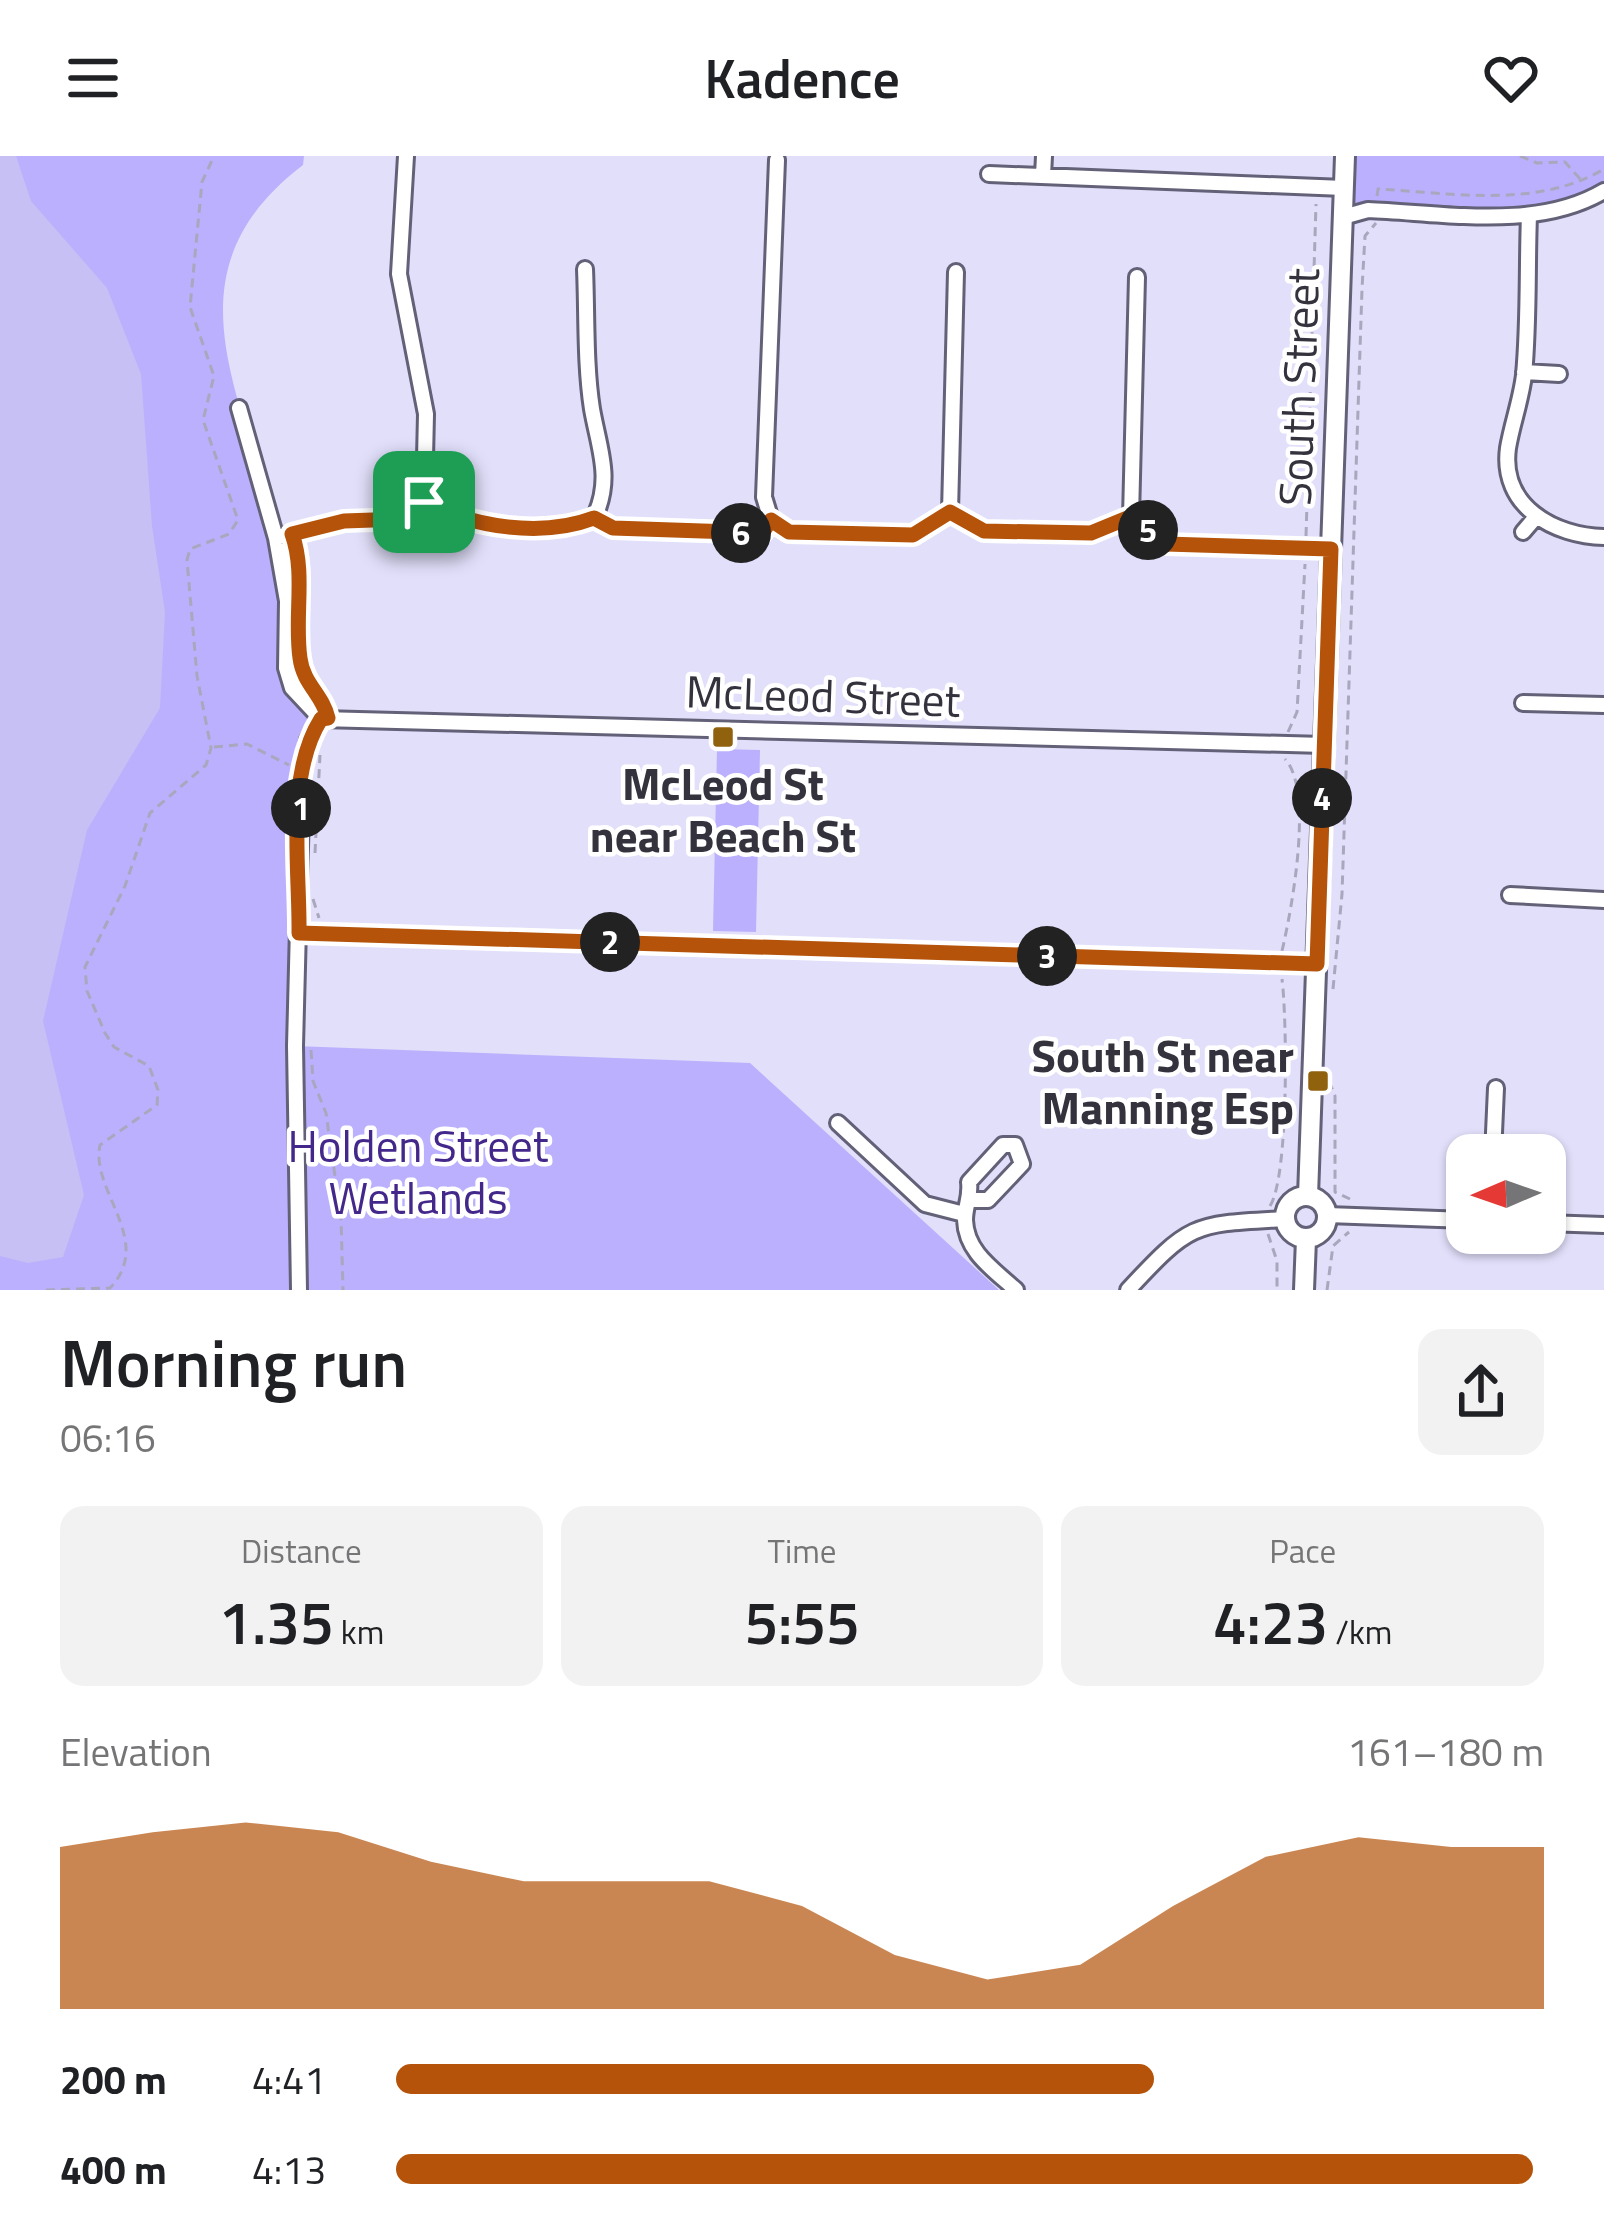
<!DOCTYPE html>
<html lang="en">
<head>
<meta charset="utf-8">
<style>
	body { margin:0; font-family:"Titillium Web",sans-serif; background:#f2f2f2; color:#202124; height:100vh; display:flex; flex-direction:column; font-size:45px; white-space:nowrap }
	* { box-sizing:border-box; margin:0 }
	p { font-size:39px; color:#757577 }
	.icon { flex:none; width:66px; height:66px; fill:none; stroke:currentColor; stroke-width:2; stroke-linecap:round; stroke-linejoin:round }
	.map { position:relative; height:1134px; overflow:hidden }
	.side { display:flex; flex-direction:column; background:#fff; flex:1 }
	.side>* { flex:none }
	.needle { width:78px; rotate:268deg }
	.controls { position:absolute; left:1446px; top:978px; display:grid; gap:24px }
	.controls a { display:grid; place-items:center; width:120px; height:120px; border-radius:24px; background:#fff; box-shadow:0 3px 9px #0004; font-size:60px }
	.pin { position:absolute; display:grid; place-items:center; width:102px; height:102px; color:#fff; margin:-51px; border-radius:24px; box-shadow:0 6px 18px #0006 }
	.km { position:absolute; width:60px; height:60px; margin:-30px; border-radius:50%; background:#222; color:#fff; font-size:33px; line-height:60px; text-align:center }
	.round { display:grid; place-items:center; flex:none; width:126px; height:126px; border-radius:24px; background:#f2f2f2 }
	.headline { display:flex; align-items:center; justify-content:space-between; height:204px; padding:0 60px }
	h1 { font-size:66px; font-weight:600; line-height:90px }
	.stats { display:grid; grid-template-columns:repeat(3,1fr); gap:18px; height:204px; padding:12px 60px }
	.stats div { display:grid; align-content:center; border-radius:24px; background:#f2f2f2; text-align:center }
	.stats b { font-size:60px; font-weight:600 }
	.stats small { font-size:33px; font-weight:400 }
	.stats p { font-size:33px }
	.chart { height:336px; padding:24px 60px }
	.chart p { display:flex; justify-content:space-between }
	.chart svg { width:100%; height:216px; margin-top:12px; fill:#b45309; opacity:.7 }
	ul { padding:0 60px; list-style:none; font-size:39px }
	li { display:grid; grid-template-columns:192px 144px 1fr; align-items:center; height:90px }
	li i { height:30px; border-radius:15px; background:#b45309 }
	header { display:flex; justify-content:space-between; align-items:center; height:156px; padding:0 60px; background:#fff; font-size:54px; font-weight:600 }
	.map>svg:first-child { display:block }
</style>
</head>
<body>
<header><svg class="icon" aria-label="menu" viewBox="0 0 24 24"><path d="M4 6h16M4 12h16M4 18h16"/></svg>Kadence<svg class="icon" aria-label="heart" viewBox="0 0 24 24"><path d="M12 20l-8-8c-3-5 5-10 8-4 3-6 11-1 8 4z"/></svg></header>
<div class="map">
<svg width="1604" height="1134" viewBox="0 0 1604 1134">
	<rect width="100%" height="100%" fill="#e1dffa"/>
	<path fill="#bbb0fd" d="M0,0h304l-1,9c-144,110 -55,231 -28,371 9,42 0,88 11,129 4,18 24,38 35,54l-13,21 -13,306 455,17 249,227h-999z
		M1345,0h259v35l-75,24 -161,-5 -25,7z
		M717,593l43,1 -4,182 -43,-1z"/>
	<path fill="#c6c0f5" d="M0,0h16l15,45 76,87 34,86 11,152 13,86 -5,96 -73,122 -44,191 41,174 -21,62 -35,6 -28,-7z"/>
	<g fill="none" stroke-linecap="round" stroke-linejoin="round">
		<g stroke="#636178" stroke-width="20">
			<path id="street" d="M406,0l-7,118 27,140 -2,88
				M777,4l-13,337 7,23 18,12 124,2 37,-22 34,19 107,2 40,-16 35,27 165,5
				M989,18l355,14
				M1043,20l1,-20
				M1529,59c-2,53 0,107 -5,160 -3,25 -12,49 -16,73 -8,59 47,88 96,89
				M1343,61l25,-7c76,3 169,21 236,-19
				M1524,216l35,2
				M239,252l37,130 11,63 -1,67 6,20 29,31
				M950,356l6,-240
				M1131,361l6,-240
				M594,362l19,10 23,1
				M709,376l53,1 9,-13
				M1523,376l12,-14
				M276,382l68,-17 58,-2 22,-17c49,25 117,35 170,16 19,-39 5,-69 -2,-109 -7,-45 -5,-94 -7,-140
				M1523,547l81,2
				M321,563l1003,26
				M1510,739l94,5
				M299,777l1018,31
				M838,967l87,81 39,10
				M1493,999l3,-67
				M972,1044h16l34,-36 -7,-19h-12l-34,37c2,15 -4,24 -4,38 1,32 28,49 51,70
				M1327,1059l140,5
				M1545,1067l59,2
				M299,1134l-4,-244 7,-277 6,-29 13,-21
				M1128,1134c63,-68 65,-66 157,-71"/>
		</g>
		<g stroke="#636178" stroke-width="24">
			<path id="secondary" d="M1285 1061a21 21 0 1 1 42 0a21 21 0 1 1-42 0Z
				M1308,1040l37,-1040
				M1304,1134l2,-51"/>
		</g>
		<path stroke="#a9a7bd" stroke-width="3" stroke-dasharray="9 6" stroke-linecap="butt" d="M1520,0l17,7 28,-1 17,19
			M1377,40l1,-7c75,4 158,20 226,-20
			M651,374l45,1
			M1306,380l10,-332
			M1288,576l9,-20 8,-148
			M214,591l33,-3 42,21
			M315,697l5,-98
			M313,743l6,19
			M1282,795c10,-43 32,-161 3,-192
			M1333,833l9,-95 20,-605 3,-53 11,-13
			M311,894l2,31 13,32 15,105 2,72
			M1329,925l6,15v96l15,7
			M1270,1050c19,-30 17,-187 12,-227
			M1268,1078l9,27v29
			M46,1134l64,-2c45,-47 -20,-97 -10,-143l57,-40 1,-15 -9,-24 -35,-19 -9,-14 -18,-42 -2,-24 40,-81 25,-73 56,-48 5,-17 -14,-72 -10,-116 3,-11 39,-15 9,-14 -35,-100 11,-44 -24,-69 12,-125 12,-26
			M1327,1134l6,-44 16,-14"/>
		<use href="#street" stroke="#fff" stroke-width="14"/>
		<use href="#secondary" stroke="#fff" stroke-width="18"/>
	</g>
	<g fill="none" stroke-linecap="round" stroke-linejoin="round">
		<g stroke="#fff" stroke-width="24">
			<path id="route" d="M424,346c49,25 117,36 170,16l19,10 149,5 9,-13 18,12 124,3 37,-23 34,19 107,2 39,-16 36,27 165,5 -14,415 -1018,-31c1,-66 -14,-157 22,-214l7,-1c-5,-23 -25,-34 -28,-60 -6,-41 6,-85 -8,-124l52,-13 58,-2z"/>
		</g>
		<use href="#route" stroke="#b45309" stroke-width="15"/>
	</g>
	<g fill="#91620e" stroke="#fff" stroke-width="4.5">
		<rect x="711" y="569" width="24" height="24" rx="6"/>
		<rect x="1306" y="913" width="24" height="24" rx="6"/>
	</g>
	<g text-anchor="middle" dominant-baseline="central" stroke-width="9" stroke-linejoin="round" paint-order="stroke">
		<g font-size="45" fill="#34333d" stroke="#fff">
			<text transform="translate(1298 231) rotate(-88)">South Street</text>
			<text transform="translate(823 539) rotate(2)">McLeod Street</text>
		</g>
		<g font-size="45" font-weight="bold" fill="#34333d" stroke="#fff">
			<text x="723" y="627">McLeod St<tspan x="723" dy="52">near Beach St</tspan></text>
			<text x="1294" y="899" text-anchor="end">South St near<tspan x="1294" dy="52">Manning Esp</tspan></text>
		</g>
		<g font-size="45" fill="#44278a" stroke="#fff">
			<text x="418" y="989">Holden Street<tspan x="418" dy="52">Wetlands</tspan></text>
		</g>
	</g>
</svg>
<div class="controls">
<a><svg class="needle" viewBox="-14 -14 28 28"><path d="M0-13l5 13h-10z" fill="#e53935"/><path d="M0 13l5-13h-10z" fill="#757577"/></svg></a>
</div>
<div class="pin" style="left:424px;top:346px;background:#1e9e55"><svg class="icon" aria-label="arrive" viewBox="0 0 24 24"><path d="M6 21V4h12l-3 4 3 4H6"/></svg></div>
<b class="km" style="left:301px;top:652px">1</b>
<b class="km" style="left:610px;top:786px">2</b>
<b class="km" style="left:1047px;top:800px">3</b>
<b class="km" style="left:1322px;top:642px">4</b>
<b class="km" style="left:1148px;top:374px">5</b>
<b class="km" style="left:741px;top:377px">6</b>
</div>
<section class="side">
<div class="headline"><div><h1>Morning run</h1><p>06:16</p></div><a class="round"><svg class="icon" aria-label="share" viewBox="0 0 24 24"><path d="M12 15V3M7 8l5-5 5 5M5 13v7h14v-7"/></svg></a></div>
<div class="stats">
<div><p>Distance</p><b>1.35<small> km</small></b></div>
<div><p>Time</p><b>5:55</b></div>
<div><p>Pace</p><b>4:23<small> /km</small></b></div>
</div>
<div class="chart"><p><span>Elevation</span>161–180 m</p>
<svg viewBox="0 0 160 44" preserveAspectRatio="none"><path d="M0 44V11L10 8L20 6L30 8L40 14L50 18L60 18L70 18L80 23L90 33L100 38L110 35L120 23L130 13L140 9L150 11L160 11V44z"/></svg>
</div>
<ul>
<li><b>200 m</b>4:41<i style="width:66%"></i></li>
<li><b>400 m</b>4:13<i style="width:99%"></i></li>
</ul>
</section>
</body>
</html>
